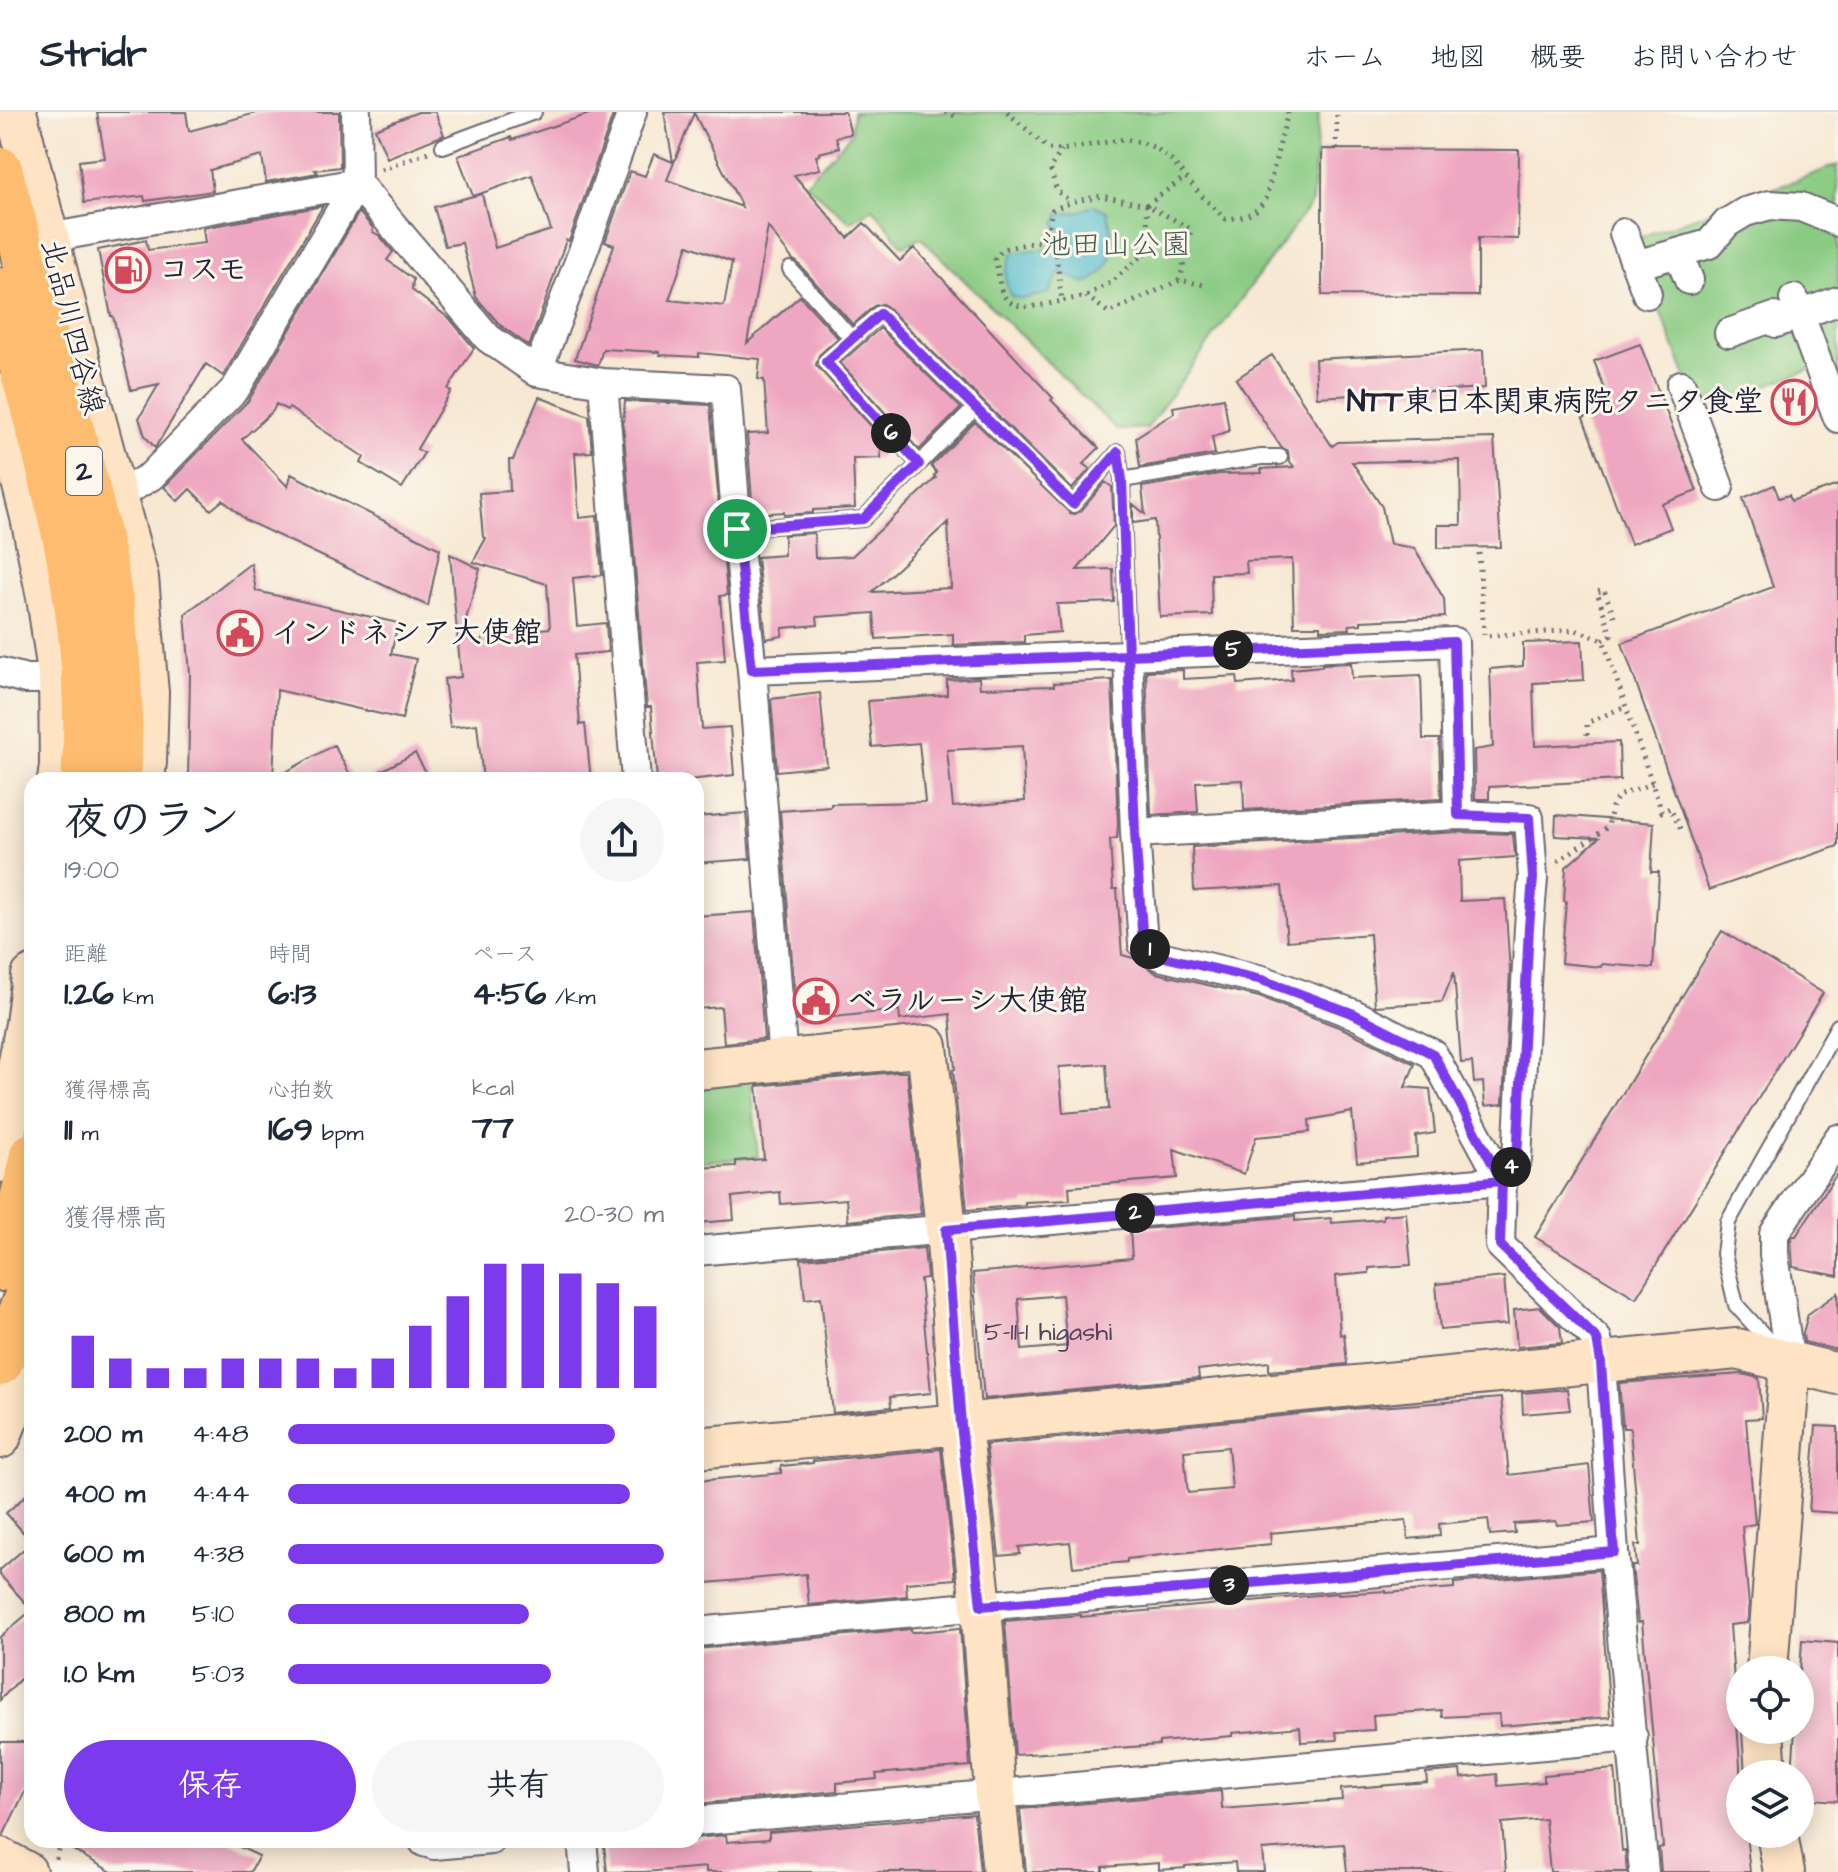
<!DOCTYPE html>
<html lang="ja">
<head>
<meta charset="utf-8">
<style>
	body { margin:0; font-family:"Architects Daughter","Klee One",sans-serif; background:#f6f6f7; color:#1f2937; height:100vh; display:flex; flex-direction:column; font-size:30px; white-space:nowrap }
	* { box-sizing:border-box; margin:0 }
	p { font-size:26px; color:#747a83 }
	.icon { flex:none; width:44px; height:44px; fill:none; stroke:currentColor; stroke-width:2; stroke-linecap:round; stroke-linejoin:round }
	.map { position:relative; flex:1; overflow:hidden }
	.drawer { position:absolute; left:24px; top:660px; width:680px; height:1076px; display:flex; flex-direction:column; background:#fff; border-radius:24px; box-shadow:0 4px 20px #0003 }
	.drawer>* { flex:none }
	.buttons { position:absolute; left:1726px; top:1544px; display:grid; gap:16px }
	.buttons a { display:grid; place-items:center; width:88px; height:88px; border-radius:50%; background:#fff; box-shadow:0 4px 20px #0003; font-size:40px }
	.pin { position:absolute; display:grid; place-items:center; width:68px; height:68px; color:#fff; margin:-34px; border:4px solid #fff; border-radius:50%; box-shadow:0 2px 8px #0007 }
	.km { position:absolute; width:40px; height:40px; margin:-20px; border-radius:50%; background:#222; color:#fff; font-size:22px; line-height:40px; text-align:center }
	.round { display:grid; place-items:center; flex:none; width:84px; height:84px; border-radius:42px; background:#f6f6f7 }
	.summary { display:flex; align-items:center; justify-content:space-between; height:136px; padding:0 40px }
	h1 { font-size:44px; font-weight:700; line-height:60px }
	.figures { display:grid; grid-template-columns:repeat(3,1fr); gap:12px; height:136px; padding:8px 40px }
	.figures div { display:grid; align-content:center }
	.figures b { font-size:34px; font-weight:700 }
	.figures small { font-size:22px; font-weight:400 }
	.figures p { font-size:22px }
	.chart { height:224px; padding:16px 40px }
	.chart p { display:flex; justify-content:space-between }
	.chart svg { width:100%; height:144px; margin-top:8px; stroke:#7c3aed; stroke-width:6 }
	.primary-button { display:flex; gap:16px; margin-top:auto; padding:16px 40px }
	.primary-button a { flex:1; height:92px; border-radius:48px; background:#7c3aed; color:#fff; font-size:32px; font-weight:700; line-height:92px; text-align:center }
	.primary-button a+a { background:#f6f6f7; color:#1f2937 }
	ul { padding:0 40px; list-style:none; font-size:26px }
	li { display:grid; grid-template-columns:128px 96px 1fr; align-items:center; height:60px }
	li i { height:20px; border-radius:10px; background:#7c3aed }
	header { display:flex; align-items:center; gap:48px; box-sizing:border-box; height:112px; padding:0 40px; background:#fff; border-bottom:2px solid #e0e1e3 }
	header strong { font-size:38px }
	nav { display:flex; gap:44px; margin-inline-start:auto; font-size:28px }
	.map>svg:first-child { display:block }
</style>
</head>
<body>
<header>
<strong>Stridr</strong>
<nav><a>ホーム</a><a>地図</a><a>概要</a><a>お問い合わせ</a></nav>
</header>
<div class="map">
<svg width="1838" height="1760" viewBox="0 0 1838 1760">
	<rect width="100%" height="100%" fill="#fbf7ec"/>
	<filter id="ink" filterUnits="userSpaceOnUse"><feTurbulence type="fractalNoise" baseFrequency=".0125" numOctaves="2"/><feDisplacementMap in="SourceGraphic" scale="16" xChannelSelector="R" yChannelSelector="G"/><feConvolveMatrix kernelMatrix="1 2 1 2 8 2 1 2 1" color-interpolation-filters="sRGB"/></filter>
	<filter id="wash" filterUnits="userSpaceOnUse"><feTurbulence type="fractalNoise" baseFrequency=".006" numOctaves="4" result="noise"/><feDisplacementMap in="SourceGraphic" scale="32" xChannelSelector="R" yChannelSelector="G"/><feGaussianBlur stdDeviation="1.8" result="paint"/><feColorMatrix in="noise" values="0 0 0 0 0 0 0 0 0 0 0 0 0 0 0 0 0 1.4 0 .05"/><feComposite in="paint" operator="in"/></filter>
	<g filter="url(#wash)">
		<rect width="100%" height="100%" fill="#f7e8d3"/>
		<path fill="#8acb83" stroke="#56765f" stroke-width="2" d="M853,0h466l-7,90 -165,226 -30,2 -196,-192 -18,8 -30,-38 -23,14 -45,-39 46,-49z
			M1838,53v228l-12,-29 -127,45 -67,-169z
			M751,967l7,78 -62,5v-78z"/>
		<path fill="#50bbcb" stroke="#396e83" stroke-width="2" d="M1094,93l13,6c7,32 13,57 -22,73l-25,-13 -11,22 -26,6 -11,-2c-10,-15 -7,-27 0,-42 24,-12 36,6 51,-23l-8,-8 4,-9 22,-4z"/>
		<g id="blocks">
			<path fill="#efa7c1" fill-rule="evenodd" d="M97,0h89l3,19 71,-19h79l1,55 -25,3 3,3 -52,9 -4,-26 -52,14 3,21 -68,10 -1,-5 -60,7 -5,-42 26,-3z
				M418,0h17l9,23 -57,23 -12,-29z
				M595,0h19l-40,115 -5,14 -3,-1 -20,59 -17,47 -29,-21 -24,-28 -14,-54 -17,3 -11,-39 39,-11 -15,-40 53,-19 1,3zM532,63l19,55 -56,18 -13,-54 -8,2z
				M664,0h181l6,22 -15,3 3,11 -20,5 1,2 -4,1 4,13 -26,6 54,63 16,-15 36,38 14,-13 139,150 -2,2 48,48 -16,16 7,5 -18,20 -186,-183 -4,-2 -8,2 -21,19 -56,-63 -4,-2 -25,-33 -21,116 53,-47 38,42 -19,17 -3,10 64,71 1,22 -28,1 2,49 -42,2v3l-29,2v-3l-31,2 -6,-80 21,-1 -4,-53 -6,-1 2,-20 -61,-6v4l-39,-2v-3l-57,-3 -5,16 -23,-6 39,-114 -9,-3 25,-71 15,5 9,-22 19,8zM694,1l48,94 -75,-27zM688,133l44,17 -8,44 -55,-6z
				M1322,37l197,1 -1,89 -40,-1v58l-156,-1z
				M323,94l-100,170 -17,-12 -51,84 -10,-12 -6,-18 20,-34 -28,6 -18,-74h-2l-13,-66 48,-10 2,10 57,-7 -2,-15z
				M359,100l14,16v4l7,4 13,16 -6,8 26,19 -1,11 38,29 24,29 -26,41 3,2 -34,58 7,4 -22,35 -41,-25 3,-6 -75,-49 -2,2 -11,-6 -3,7 -31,28 46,48 3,-13 149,75 -12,57 -181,-85 -24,-21 -12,10 -21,-21 -12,12 -14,-14 85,-87z
				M880,216l81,80 -42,42 -79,-87z
				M1640,232l57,147 -35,13 9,24 -40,16 -48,-126 29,-10 -18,-47z
				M1483,238l2,38 -168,9 -2,-38z
				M1272,243l60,91 6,-4 156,-4 7,109 -63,1v-23h23l-1,-65 -108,2 30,45 8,37 24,4 30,51 1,18 -84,4v3l-12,1 1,4 -30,1v-4h-26l-2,-67 -46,2 1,12 -36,1 1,41 -52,2 -5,-97 -22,3v-19l12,10 -3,-27 77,-13 43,-1 -1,-4 33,-2 -5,-7 -1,-9 -7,-4 -45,-68z
				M539,285l50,19 3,36 -17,1 4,65 18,-2 5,59 -29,3 4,48 29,-3 2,29 -34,3 6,70 5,-1 6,56h-108l-6,-56 -27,3 -6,-48 17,-2 -11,-123 30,15 -19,68 21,5 2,-8 66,-6 -3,-44 -74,-22 13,-24 -3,-1 -4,-44 31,-2 -1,-31h4z
				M1224,286l5,33 -17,6 3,17 -75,13 -4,-30 38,-24 -1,-6z
				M625,289l85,4 17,190 -7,1 5,64 -28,2 5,67 28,-2 4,48 -46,5h-31l-6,-73h-4l-3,-32 -21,-252z
				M975,310l95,91 5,1 6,-3 24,-29 7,5 2,39 -37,44 36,-1 1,33 -57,2 3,28 -36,3v7l-71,3v-11l-77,5 -2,-26 -57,4 1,8 -35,3 -1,8 -16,3 -9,-82 27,-2v-20l30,-2 1,25 37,-2 84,-78 -2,-2 3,-3 -6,-7zM948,410l3,66 -79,4z
				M1774,373l5,13 10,-3 2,6 47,-16v361l-129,44 -87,-247 151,-56 -30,-89z
				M251,451l5,28 142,32 -7,31 25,5 -14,60 -125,-29 -4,89 61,-34 19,35h-165l2,-106 -5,-60z
				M1582,529l2,39 -51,3 2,63 84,-4 1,38 -131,7v12h-14l-1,-49 19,-3 -3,-78 33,-3v-23z
				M1351,551l1,15 69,-3 2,64h16l2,60 -197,11 -1,-30 -47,2 2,30 -47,3 -5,-144 37,-1v9l54,-3 1,8 54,-4 -1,-11 31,-3v-2z
				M979,566l1,10 74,-2v-3l58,-3 6,143 -1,15 -7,1 3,50h4l5,66 11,3 23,15 103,24 85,32 71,35 -10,23 25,2 5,44 -19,3 1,21 -60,5 -5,-50 -43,8 1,12 -54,5 -12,37 -70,-25 3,29 -108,9 1,13 -45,2v3l-58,5 -14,-140 2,-1 -5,-55 -50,6 -1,-10 -102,11 -17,-210 51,-4v-3l94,-2 -6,-59 -47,4 -4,-46 79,-6v-15zM1022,634l3,55 -72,6 -6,-57zM1106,952l3,45 -46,4 -4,-46z
				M820,581l7,73 -50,5 -6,-72z
				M415,641l15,27h-66z
				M746,701l4,46 -54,4v-46z
				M1556,703l98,8 -3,49h8l-6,96 -51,-4 -1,3 -40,-4 5,-61 -2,-1 2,-34 33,-29 -44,-2z
				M1458,720l55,2 2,23 -56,4 1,40 45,-2 5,72 -7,133 -18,2 -2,-24 -9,1 -2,-21 -11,1 -7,-91 -12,30 -67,4 -5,-72 -83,7 -5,-55 -88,5 -2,-44z
				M754,800l10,127 -40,4 -3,-36 -25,2v-93z
				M1722,819l101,62 -187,305 -101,-61z
				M895,960h12l14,142 -73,7 -2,-22 -65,5 -1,-12 -48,5 2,23 -36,3 -2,-55 40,-2v-5l28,-2 -7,-73z
				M1838,1060v104l-45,-9 -2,-28 2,-3h3z
				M1406,1101l5,52 -42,3v5l-33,3 4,59 4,-1 3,30 -78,7v-9l-71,8 1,8 -215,21 -11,-126 159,-15 -2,-28 165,-14v5l36,-3 1,5 51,-4v-4zM1062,1183l5,51 -45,4 -4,-51z
				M924,1136l3,30 -7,1 11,114 -41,4 1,10 -58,6 -12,-116 -16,2 -4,-40z
				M1504,1165l4,47 -68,6 -4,-46z
				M1838,1181v57l-34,-8 -1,-9 5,-19z
				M1540,1195l20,20 2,16 -45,4 -3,-37z
				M1742,1262l17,4 3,40 -16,1 9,105 -13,2 7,80 -2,17 -17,2 10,141v68h6l4,38h-89l-2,-24 4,-1 -21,-225h-4l-6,-56h5l-2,-21h5l-10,-117h-7l-4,-45z
				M1567,1277l3,21 -47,4 -1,-21z
				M1501,1286l8,77 80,-10 5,57 -37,3 -1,-4 -42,3 1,9 -25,2 -2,-16 -49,5 1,12 -32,3 -2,-19 -136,13 1,11 -92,9 -52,6v3l-54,5 -3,-25 -51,5 1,7 -21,2 -13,-111 365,-36zM1228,1335l4,42 -44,4 -4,-42z
				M1816,1314l22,1v86l-29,-2z
				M941,1337l14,130 -49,4 1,13 -98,9 -3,-31 -110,10v-103l85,-8v-7l32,-3v-2z
				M32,1378v202l-12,-13 -20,21v-63l32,-27 -32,-35v-5l32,-28 -26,-29z
				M1599,1458l11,147 -110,9 -1,-12 -57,3 -1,-7 -68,5 1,15 -38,2 1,8 -36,2 -1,-15 -68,6v3l-73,6v3l-144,10 -10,-134 76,-6v2l257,-24v1l48,-3v2l68,-5v-5z
				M960,1516l10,138 -94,8 1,5 -40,4v8l-141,13v-73h3l-3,-28v-54l215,-20v3h6z
				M1802,1528l36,3v158l-38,-3v-24h-8l3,-44h5v-59z
				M0,1630h32v35l-29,59 -3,-1z
				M1615,1657l7,82 3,-1 2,22h-77l-5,-53 -43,4 4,49h-159l-3,-28 -82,6 2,22h-28l-1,-10 -50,4v2l-26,2v-7l-56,4v5h-77l-6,-63 201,-18 1,18 120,-9 -1,-11 86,-7 -1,-9 34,-3 1,8 36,-4 1,12 46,-4v-7z
				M974,1702l6,58h-274v-5l-62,5h-37l-3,-27 52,-5h40v-2l30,-3 1,7 42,-3v-7z
				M55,1728h170l34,16 -9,16h-138z"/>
		</g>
	</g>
	<g filter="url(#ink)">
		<use href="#blocks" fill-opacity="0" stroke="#6d6770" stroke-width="2"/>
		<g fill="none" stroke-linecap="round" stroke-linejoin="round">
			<g stroke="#6d6770" stroke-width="18">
				<path id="lane" d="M443,34l91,-34
					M790,157l62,70
					M919,352l56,-56
					M1122,368l139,-23h19
					M737,417l126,-10 56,-55 -93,-102 54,-48 193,190 45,-52 4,28 6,175
					M1776,1237l-40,-44 -12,-51 4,-32 110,-196"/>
			</g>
			<g stroke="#6d6770" stroke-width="32">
				<path id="street" d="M357,71l131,155 49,34 66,11 123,6 11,140 15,141 31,391
					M1624,121l23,61
					M48,126l309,-55
					M1678,141l11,27
					M1636,153l73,-21 18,-21 18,-11 25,-7 31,2 37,15
					M1794,187l44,119
					M1729,221l45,-16 2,6 62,-22
					M537,260l53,-139 42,-121
					M603,271l33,397
					M1681,273l38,102
					M116,385l35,-21 85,-88 121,-205 -1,-71
					M1128,543l7,178 8,111 17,12 102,24 92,34 79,40 69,127 -2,64 97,94 4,24 13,189 30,320
					M0,560l26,7h33
					M1135,721l323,-18
					M696,1139l806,-70 15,-22 12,-232 4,-49 -4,-60 -71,-3 -4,-173 -702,28
					M1790,1252l-16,-109v-21l64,-95
					M696,1520l285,-26 633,-54
					M696,1709l937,-84
					M423,1728l1,2 10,3 57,-5
					M582,1728l3,32"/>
			</g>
			<g stroke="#6d6770" stroke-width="44">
				<path id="secondary" d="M16,0l65,254 57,212 10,115 -2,69 -2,18
					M0,282l31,123 16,80 12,82 1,87 -2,14
					M696,957l231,-23 19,184 15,194 20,182 14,187 8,79
					M0,1050l26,-138 6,-48
					M0,1326l32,-80
					M696,1336l265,-24 776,-75 101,25
					M1767,1558l23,-306
					M1763,1618l3,44
					M1777,1722l7,38
					M0,1746l26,14"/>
			</g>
			<g stroke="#6d6770" stroke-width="48">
				<path id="highway" d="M0,57c19,73 40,145 60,217 37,131 70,256 58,394
					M0,178c44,162 97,319 83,490
					M0,1157c13,-38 25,-75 32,-114
					M0,1251l32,-80"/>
			</g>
			<path stroke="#6d6770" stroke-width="5" stroke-dasharray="2 6" stroke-linecap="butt" d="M945,0l10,4 4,-4
				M1007,0l42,37 13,1 62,-11 16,3 16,6 17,14 26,31 26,26c20,-2 30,-3 41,-21l22,-86
				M1336,37l1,-37
				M1062,38l-12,18 7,23 14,11
				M381,58l47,-18
				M1147,93l1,46 -38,32 -24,13 -24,5 -8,-63 -5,-13 3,-15 19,-8 30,-6 46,9 44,24 -11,51
				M1147,93l38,-28
				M1054,126l-51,11 -8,10c3,9 3,17 5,26 6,32 41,20 62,16
				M1086,184l23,17 71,-33 24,5
				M1479,441l5,83 92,-6 27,10 59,172 8,-4 13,26
				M1603,528l8,-5 -14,-43 7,-2 12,31
				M1587,623v-12l39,-17
				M1558,749l50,-34 4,-20 6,-11 35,-13
				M56,1747l4,-19"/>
			<use href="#lane" stroke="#fff" stroke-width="14"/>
			<use href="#street" stroke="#fff" stroke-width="28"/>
			<use href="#secondary" stroke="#fee4c5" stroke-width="40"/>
			<use href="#highway" stroke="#fdbc6f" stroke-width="44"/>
		</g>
	</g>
	<g fill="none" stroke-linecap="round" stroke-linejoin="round" filter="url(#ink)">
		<g stroke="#fff" stroke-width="16">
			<path id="route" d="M737,417l15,141 376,-15 7,178 8,111 17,12 102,24 92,34 79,40 69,127 -556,49 15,194 20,182 633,-54 -13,-189 -4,-24 -97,-94 2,-64 15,-22 12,-232 4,-49 -4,-60 -71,-3 -4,-173 -326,13 -6,-175 -4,-28 -45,52 -193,-190 -54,48 93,102 -56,55 -126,10"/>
		</g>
		<use href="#route" stroke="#7c3aed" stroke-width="10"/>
	</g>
	<defs>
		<g id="fuel-ring" transform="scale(2.3)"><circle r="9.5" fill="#fbf7ec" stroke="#d1495b" stroke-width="1.5"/><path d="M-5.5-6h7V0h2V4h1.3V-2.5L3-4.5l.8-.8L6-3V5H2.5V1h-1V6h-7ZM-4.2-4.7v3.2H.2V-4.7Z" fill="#d1495b"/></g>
		<g id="restaurant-ring" transform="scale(2.3)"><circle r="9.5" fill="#fbf7ec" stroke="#d1495b" stroke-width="1.5"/><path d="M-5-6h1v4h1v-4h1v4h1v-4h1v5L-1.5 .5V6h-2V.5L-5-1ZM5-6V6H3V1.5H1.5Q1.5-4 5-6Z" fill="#d1495b"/></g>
		<g id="civic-ring" transform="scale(2.3)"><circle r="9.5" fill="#fbf7ec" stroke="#d1495b" stroke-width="1.5"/><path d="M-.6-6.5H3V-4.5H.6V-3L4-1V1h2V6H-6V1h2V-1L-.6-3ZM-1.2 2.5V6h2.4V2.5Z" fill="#d1495b"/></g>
	</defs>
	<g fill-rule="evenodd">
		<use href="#fuel-ring" x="128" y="158"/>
		<use href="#restaurant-ring" x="1794" y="290"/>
		<use href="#civic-ring" x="240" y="521"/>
		<use href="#civic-ring" x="816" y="889"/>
	</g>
	<g text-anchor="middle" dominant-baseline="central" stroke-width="6" stroke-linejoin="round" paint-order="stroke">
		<g font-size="26" fill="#55435c">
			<text x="1048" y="1220">5-11-1 higashi</text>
		</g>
		<rect fill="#fbf7ec" stroke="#636270" stroke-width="2" x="66" y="335" width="36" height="48" rx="6"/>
		<g font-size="28" font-weight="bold" fill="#22223b">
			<text x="84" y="359">2</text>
		</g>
		<g font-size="30" fill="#465d54" stroke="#fbf7ec">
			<text x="1116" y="133">池田山公園</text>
		</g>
		<g font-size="30" font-weight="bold" fill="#22223b" stroke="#fbf7ec" text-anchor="start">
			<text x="159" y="158">コスモ</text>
			<text x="1763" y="290" text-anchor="end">NTT東日本関東病院タニタ食堂</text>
			<text x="271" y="521">インドネシア大使館</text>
			<text x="847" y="889">ベラルーシ大使館</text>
		</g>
		<g font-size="30" fill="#22223b" stroke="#fbf7ec">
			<text transform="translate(72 215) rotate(76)">北品川四谷線</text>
		</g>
	</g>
</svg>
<div class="buttons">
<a><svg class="icon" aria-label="locate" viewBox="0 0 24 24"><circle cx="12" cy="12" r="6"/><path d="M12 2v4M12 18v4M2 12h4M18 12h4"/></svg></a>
<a><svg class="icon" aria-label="layers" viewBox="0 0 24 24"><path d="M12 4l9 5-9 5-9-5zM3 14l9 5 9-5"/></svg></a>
</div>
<div class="pin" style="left:737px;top:417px;background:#1e9e55"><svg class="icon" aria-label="arrive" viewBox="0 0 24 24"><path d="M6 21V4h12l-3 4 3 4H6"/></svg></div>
<b class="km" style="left:1150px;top:837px">1</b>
<b class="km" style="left:1135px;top:1101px">2</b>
<b class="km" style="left:1229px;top:1473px">3</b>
<b class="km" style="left:1511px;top:1055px">4</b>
<b class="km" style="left:1233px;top:538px">5</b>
<b class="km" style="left:891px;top:321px">6</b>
<section class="drawer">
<div class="summary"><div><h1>夜のラン</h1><p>19:00</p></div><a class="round"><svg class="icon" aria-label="share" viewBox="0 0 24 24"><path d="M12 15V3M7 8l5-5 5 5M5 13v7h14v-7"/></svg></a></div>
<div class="figures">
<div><p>距離</p><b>1.26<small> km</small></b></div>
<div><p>時間</p><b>6:13</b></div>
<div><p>ペース</p><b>4:56<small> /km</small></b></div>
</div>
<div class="figures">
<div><p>獲得標高</p><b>11<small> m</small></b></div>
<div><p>心拍数</p><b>169<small> bpm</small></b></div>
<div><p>kcal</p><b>77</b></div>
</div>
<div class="chart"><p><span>獲得標高</span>20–30 m</p>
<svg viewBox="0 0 160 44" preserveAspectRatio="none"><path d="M5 44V28M15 44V35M25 44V38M35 44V38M45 44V35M55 44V35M65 44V35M75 44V38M85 44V35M95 44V25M105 44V16M115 44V6M125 44V6M135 44V9M145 44V12M155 44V19"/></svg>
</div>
<ul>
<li><b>200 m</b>4:48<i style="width:87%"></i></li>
<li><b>400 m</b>4:44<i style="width:91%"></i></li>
<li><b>600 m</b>4:38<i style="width:100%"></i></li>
<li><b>800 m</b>5:10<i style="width:64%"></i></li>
<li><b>1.0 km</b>5:03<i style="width:70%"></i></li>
</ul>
<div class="primary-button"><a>保存</a><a>共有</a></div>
</section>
</div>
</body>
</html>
